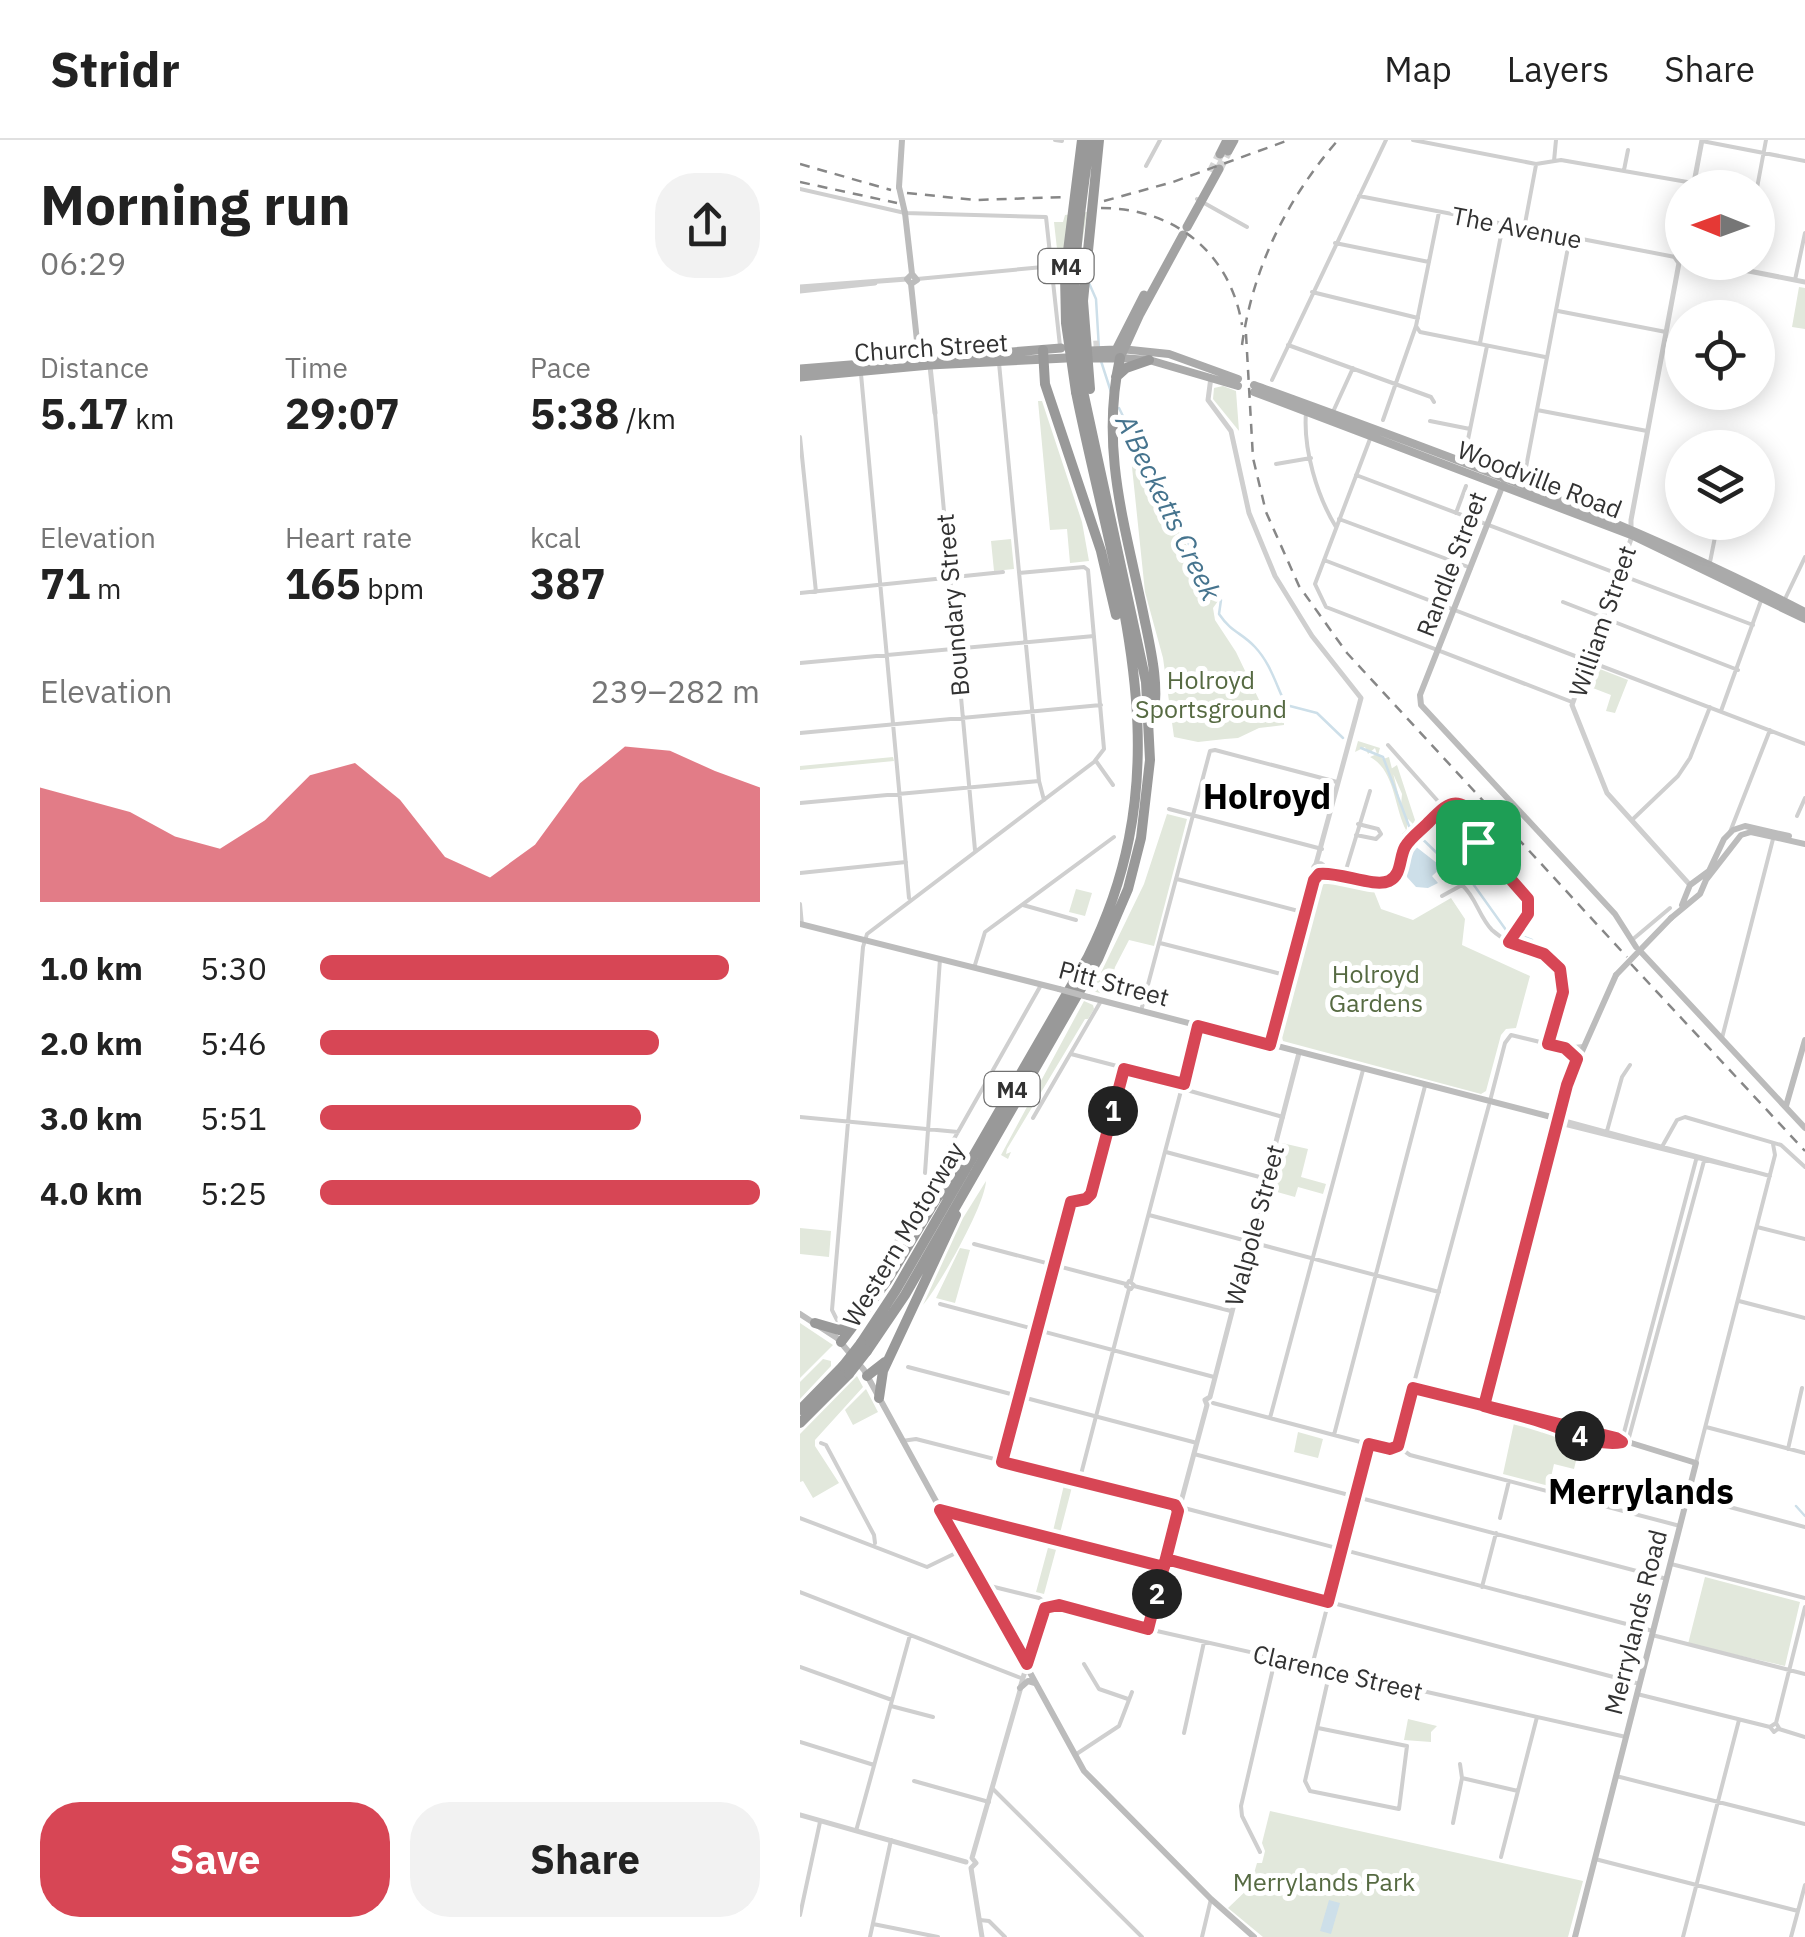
<!DOCTYPE html>
<html lang="en">
<head>
<meta charset="utf-8">
<style>
	body { margin:0; font-family:"IBM Plex Sans",sans-serif; background:#f2f2f2; color:#222; height:100vh; display:flex; flex-direction:column; font-size:38px; white-space:nowrap }
	* { box-sizing:border-box; margin:0 }
	p { font-size:32px; color:#767676 }
	.icon { flex:none; width:55px; height:55px; fill:none; stroke:currentColor; stroke-width:2; stroke-linecap:round; stroke-linejoin:round }
	.map { position:relative; flex:1; overflow:hidden }
	.panel { display:flex; flex-direction:column; background:#fff; width:800px }
	.panel>* { flex:none }
	.needle { width:65px; rotate:271deg }
	.buttons { position:absolute; left:865px; top:30px; display:grid; gap:20px }
	.buttons a { display:grid; place-items:center; width:110px; height:110px; border-radius:50%; background:#fff; box-shadow:0 5px 25px #0003; font-size:50px }
	.pin { position:absolute; display:grid; place-items:center; width:85px; height:85px; color:#fff; margin:-42px; border-radius:20px; box-shadow:0 5px 15px #0006 }
	.km { position:absolute; width:50px; height:50px; margin:-25px; border-radius:50%; background:#222; color:#fff; font-size:28px; line-height:50px; text-align:center }
	.round { display:grid; place-items:center; flex:none; width:105px; height:105px; border-radius:40px; background:#f2f2f2 }
	.headline { display:flex; align-items:center; justify-content:space-between; height:170px; padding:0 40px }
	h1 { font-size:55px; font-weight:800; line-height:75px }
	.metrics { display:grid; grid-template-columns:repeat(3,1fr); gap:15px; height:170px; padding:10px 40px }
	.metrics div { display:grid; align-content:center }
	.metrics b { font-size:42px; font-weight:800 }
	.metrics small { font-size:28px; font-weight:400 }
	.metrics p { font-size:28px }
	.chart { height:280px; padding:20px 40px }
	.chart p { display:flex; justify-content:space-between }
	.chart svg { width:100%; height:180px; margin-top:10px; fill:#d74655; opacity:.7 }
	.button { display:flex; gap:20px; margin-top:auto; padding:20px 40px }
	.button a { flex:1; height:115px; border-radius:40px; background:#d74655; color:#fff; font-size:40px; font-weight:800; line-height:115px; text-align:center }
	.button a+a { background:#f2f2f2; color:#222 }
	ul { padding:0 40px; list-style:none; font-size:32px }
	li { display:grid; grid-template-columns:160px 120px 1fr; align-items:center; height:75px }
	li i { height:25px; border-radius:12px; background:#d74655 }
	header { display:flex; align-items:center; gap:60px; box-sizing:border-box; height:140px; padding:0 50px; background:#fff; border-bottom:2px solid #e0e0e0 }
	header strong { font-size:48px }
	nav { display:flex; gap:55px; margin-inline-start:auto; font-size:35px }
	main { display:flex; flex:1; min-height:0 }
	.map>svg:first-child { display:block }
</style>
</head>
<body>
<header>
<strong>Stridr</strong>
<nav><a>Map</a><a>Layers</a><a>Share</a></nav>
</header>
<main>
<section class="panel">
<div class="headline"><div><h1>Morning run</h1><p>06:29</p></div><a class="round"><svg class="icon" aria-label="share" viewBox="0 0 24 24"><path d="M12 15V3M7 8l5-5 5 5M5 13v7h14v-7"/></svg></a></div>
<div class="metrics">
<div><p>Distance</p><b>5.17<small> km</small></b></div>
<div><p>Time</p><b>29:07</b></div>
<div><p>Pace</p><b>5:38<small> /km</small></b></div>
</div>
<div class="metrics">
<div><p>Elevation</p><b>71<small> m</small></b></div>
<div><p>Heart rate</p><b>165<small> bpm</small></b></div>
<div><p>kcal</p><b>387</b></div>
</div>
<div class="chart"><p><span>Elevation</span>239–282 m</p>
<svg viewBox="0 0 160 44" preserveAspectRatio="none"><path d="M0 44V16L10 19L20 22L30 28L40 31L50 24L60 13L70 10L80 19L90 33L100 38L110 30L120 15L130 6L140 7L150 12L160 16V44z"/></svg>
</div>
<ul>
<li><b>1.0 km</b>5:30<i style="width:93%"></i></li>
<li><b>2.0 km</b>5:46<i style="width:77%"></i></li>
<li><b>3.0 km</b>5:51<i style="width:73%"></i></li>
<li><b>4.0 km</b>5:25<i style="width:100%"></i></li>
</ul>
<div class="button"><a>Save</a><a>Share</a></div>
</section>
<div class="map">
<svg width="1005" height="1797" viewBox="0 0 1005 1797">
	<rect width="100%" height="100%" fill="#fff"/>
	<path fill="#e2e8dc" d="M287,72l-10,63 -17,1 -6,-54h9l2,-7z
		M999,147l6,1v41l-13,-2z
		M423,246l13,5 3,40 -26,-32 1,-11z
		M238,261h4l40,121 7,39 -19,2 -3,-34 -17,1z
		M340,314l23,50 55,97 -5,7 2,12 21,32 25,52 23,10v11l-25,3 -21,10 -13,1 -27,3 -24,-5 -11,-79 -18,-66 -13,-125 -1,-11z
		M211,399l3,30 -20,2 -3,-30z
		M792,526l36,14 -13,33 -9,-2 5,-16 -26,-10z
		M558,601l22,7 -2,7 5,4 6,-2 12,48 1,-11 -11,-25 6,-4 18,55 -2,4 -5,-5 -2,17 -4,-2 4,-4c-12,-23 -11,-60 -36,-73l7,-3 -2,-6 -7,6 -3,-7 -10,5z
		M93,617l1,4 -94,9v-4z
		M367,674l20,5 -33,127 -25,-6 -14,27 -7,28 -16,-4 52,-107z
		M522,737l51,12 8,20 32,11 38,-22 14,21 -3,26 68,31 -14,52 -10,1 -5,6 -15,56 -5,3 -198,-53 -2,-8z
		M276,749l16,4 -7,23 -16,-4z
		M284,861l9,4 1,4 -6,10h-3l-78,130 -1,5 5,-2 -3,7 -7,-4z
		M482,1003l26,6 -7,28 25,7 -3,10 -25,-7 -3,10 -25,-7z
		M186,1041c-1,24 -45,102 -63,124l40,-87z
		M0,1088l31,3 -2,26 -29,-3z
		M160,1108l10,2 -15,53 -19,-5z
		M0,1183l33,22 -33,33z
		M23,1219l8,2v5l-31,33v-17z
		M57,1236l6,11 -48,53v6l24,37 -26,15 -10,-17 -3,1v-48z
		M66,1249l12,23 -25,13 -8,-15z
		M714,1283l67,17 -7,29 -20,-5 -5,22 -46,-12z
		M498,1292l25,7 -5,19 -24,-6z
		M264,1345l8,2 -12,46 -7,-2z
		M249,1404l8,2 -13,48 -8,-2z
		M905,1437l95,25 -15,64 -97,-22z
		M608,1579l29,7 -6,6v10l-27,-2z
		M470,1671l313,70 -15,56h-305l-35,-29 22,-21 7,-24h5l3,-12 -3,-8z"/>
	<path fill="#cddfe9" d="M615,706l27,21 -10,9 6,7 -10,5 -12,-1 -9,-10v-15z
		M529,1760l11,3 -9,31 -11,-3z"/>
	<g fill="none" stroke-linecap="round" stroke-linejoin="round">
		<path stroke="#cddfe9" stroke-width="2.5" d="M289,143l7,16 3,50
			M301,221l10,31
			M319,268l48,98 54,94 -2,14c13,19 22,18 36,33 16,17 21,38 31,58l31,8 26,25
			M561,608l22,9 26,69 32,31 25,17 40,56 26,10
			M996,1366l9,10"/>
		<path stroke="#d6d6d6" stroke-width="9" stroke-dasharray="9 4.5" stroke-linecap="butt" d="M419,29l9,-18
			M411,32l9,-18
			M280,206l19,-1"/>
		<path stroke="#cfcfcf" stroke-width="4" d="M255,0l7,1
			M613,0l123,24 25,-4 132,23
			M902,1l103,20
			M754,21l2,-21
			M346,26l14,-26
			M824,30l4,-20
			M957,48l9,-48
			M0,49l105,24 141,4 14,129
			M559,56l316,61
			M397,59l50,28
			M724,89l12,-64
			M535,103l94,19
			M117,139l137,-13
			M995,140l10,-47
			M512,152l106,26
			M758,171l108,21
			M616,186l4,6 125,25
			M680,203l23,-118
			M488,205l143,52 3,5
			M199,223l40,418 5,19
			M61,234l48,524
			M472,240l114,-240
			M737,270l110,21
			M506,272c-3,37 11,84 30,115
			M135,273l40,437
			M532,274l21,-46
			M583,280l33,-94 23,-114
			M630,281l40,8
			M0,297l16,155
			M570,299l-55,145 11,23 246,95
			M476,324l35,-6
			M663,324l24,-118
			M556,335l397,150
			M723,343l47,-246
			M656,373l10,-27
			M539,379l132,49
			M524,420l481,184
			M910,422l8,-40
			M219,433l65,-6 4,3 16,179 -10,13 -227,172 -4,13 -31,363 5,10 7,1 8,-6 20,-31 169,-299
			M0,453l203,-21
			M984,461l21,-44
			M763,462l175,68
			M0,523l294,-27
			M921,571l41,-113
			M0,593l301,-28
			M588,605l56,63
			M296,621l17,24
			M0,663l239,-22
			M369,669l153,40
			M997,676l8,-18
			M832,680l46,-44 12,-18 20,-51
			M930,692l40,-102
			M556,695l20,4 5,-5 -3,-5 -20,-5
			M524,727l15,7
			M523,732c14,3 49,13 62,11 18,-4 13,-28 22,-40 12,-15 36,-42 56,-39l15,15 1,27 50,53 -1,15 -19,28
			M0,733l106,-11
			M545,733l25,-82
			M377,739l129,34
			M642,756l20,-11c14,12 17,32 30,45 15,14 32,16 50,23 37,16 15,63 7,91
			M0,764l2,21
			M223,765l53,15
			M832,800l38,-32
			M360,803l129,33
			M174,828l11,-36 129,-95
			M341,871l69,-260 5,-1 122,32
			M922,898l51,-199
			M271,914l111,29
			M383,949l100,28
			M690,961l15,-58 6,-8 54,13 18,-2
			M0,977l158,15
			M233,978l68,-117
			M759,979l211,57
			M758,983l192,48
			M807,991l15,-54 8,-12
			M863,1005l14,-25 8,-3 96,28 24,22
			M366,1012l101,27
			M125,1033l15,-214
			M349,1075l290,77
			M957,1087l48,12
			M174,1104l152,40
			M329,1141l5,4 -3,4 -5,-3z
			M331,1141l67,-255
			M334,1146l97,25
			M939,1161l66,17
			M140,1164l274,73
			M108,1227l289,76
			M613,1248l68,18
			M413,1263l174,46 10,-3 13,9 270,71
			M470,1278l93,-348
			M906,1287l99,26
			M534,1295l91,-349
			M822,1300l74,-280
			M102,1301l14,-2 259,66
			M828,1301l76,-280
			M21,1303l5,2 48,90 1,8
			M597,1306l92,-341
			M988,1309l14,-61
			M394,1314l473,125
			M202,1322l69,-260 15,-3 5,-5 33,-125
			M896,1323l79,-308 -2,-11
			M279,1342l50,-193
			M888,1356l117,31
			M384,1368l469,123
			M141,1370l223,57
			M0,1378l127,49 35,-17
			M700,1378l9,-37
			M366,1419l474,125
			M871,1424l134,34
			M182,1444l57,14 9,6
			M682,1447l14,-54
			M0,1452l221,86
			M348,1489l478,108
			M852,1495l153,39
			M284,1524l15,25 29,10
			M512,1526l57,-222
			M0,1527l92,33
			M837,1554l133,33
			M91,1566l42,11
			M976,1583l29,-116
			M976,1583l3,5 -5,4 -4,-5z
			M518,1588l89,18 -8,63 -89,-18 -5,-10 25,-110
			M979,1589l26,8
			M384,1593l20,-91
			M0,1602l74,23
			M275,1615l44,-29 13,-34
			M816,1636l189,48
			M662,1638l56,13
			M114,1641l75,21
			M193,1649l149,148
			M653,1683l9,-45 -2,-14
			M56,1691l54,-196
			M460,1712l-18,-36 -1,-10 34,-146
			M701,1717l36,-140
			M795,1719l203,52
			M0,1775l20,-93
			M180,1780l9,1 16,16
			M73,1784l65,13
			M70,1797l21,-97
			M402,1797l9,-38
			M883,1797l56,-217
			M991,1797l14,-52"/>
		<path stroke="#cfcfcf" stroke-width="5" d="M893,48l9,-48
			M903,122l102,20
			M879,123l-48,257v19l-59,166 35,88 83,92
			M879,123l-4,-6 7,-18
			M0,147l107,-8
			M0,151l75,-8
			M130,226l5,47
			M411,237l-3,23 23,31 18,82 26,63 37,60 49,62 -45,166
			M513.5 729a5.5 5.5 0 1 1 11 0a5.5 5.5 0 1 1-11 0Z
			M471,905l44,-173
			M381,1362l26,-97 -2,-5 5,-3 89,-344
			M240,1474l6,-12 8,-1 5,4
			M220,1548l17,-57 11,-26h11l89,24 30,-118
			M0,1675l166,47
			M182,1797l-11,-69 5,-5 -4,-5 49,-171"/>
		<path stroke="#bcbcbc" stroke-width="6" d="M99,47l3,-47
			M105,73l7,61
			M111,144l6,-4 -5,-6 -5,5 4,5 8,76
			M704,342l-84,213 1,10 194,209 21,33
			M882,765l8,-20 19,-14 15,-32 9,-9 12,-4 44,10
			M871,778l29,-24 6,-14 35,-45 10,-3 54,12
			M0,784l259,65
			M841,812l164,176
			M288,857l471,122
			M986,966l19,-66
			M0,1174l37,24 27,32 220,401 127,128 43,38
			M760,1289l50,14 10,-1
			M220,1548l8,-7 7,2
			M775,1797l121,-474 -81,-25 -132,-32 84,-321 49,-110"/>
		<path stroke="#aaa" stroke-width="8" d="M321,209l48,5 69,25
			M320,218l29,2 89,26
			M454,245c187,68 374,135 551,227
			M454,252l377,143 174,84"/>
		<path stroke="#a2a2a2" stroke-width="9" d="M428,11l6,-11
			M420,14l7,-14
			M387,87l32,-58
			M290,211l26,-1 28,-55
			M291,218h29l20,-44 43,-79
			M0,229l261,-21
			M0,237l130,-12 136,-7"/>
		<path stroke="#999" stroke-width="10" d="M243,210l2,34 56,167 15,64
			M320,218c-20,90 5,167 23,254 7,35 17,72 10,108
			M316,237l10,-9 23,-8
			M15,1183l24,7 12,-4
			M41,1202l46,-61 50,-83 27,-36
			M61,1203l35,-53 192,-333c98,-196 28,-365 -12,-565
			M67,1211l38,-56 193,-336 30,-70 13,-51 9,-78 -4,-78 -63,-291
			M67,1236l18,-14
			M79,1258l4,-27 73,-156
			M0,1270l43,-44
			M0,1283l49,-49"/>
		<path stroke="#878787" stroke-width="2.5" stroke-dasharray="10 8" stroke-linecap="butt" d="M0,24l91,26
			M0,42l97,21
			M107,53l69,7 89,-3
			M304,61l69,-19 116,-42
			M301,68c73,0 129,44 141,117
			M446,194l7,124 13,54 33,74 48,67 280,304
			M442,205c11,-78 45,-146 96,-205
			M831,824l174,187"/>
		<path stroke="#bcbcbc" stroke-width="6" d="M99,47l6,26
			M816,835l55,-57
			M259,849l29,8"/>
		<path stroke="#999" stroke-width="10" d="M290,249l-7,-88 16,-161
			M283,251c-17,-92 -6,-160 7,-251
			M276,252l-10,-69 -1,-48 17,-135
			M43,1226l18,-23
			M49,1234l18,-23"/>
	</g>
	<g fill="none" stroke-linecap="round" stroke-linejoin="round">
		<g stroke="#fff" stroke-width="20">
			<path id="route" d="M678,702l-1,-24c-21,-26 -31,-13 -50,6 -7,7 -17,14 -22,23 -6,11 -3,28 -16,34 -15,7 -51,-10 -70,-7l-5,6 -44,165 -72,-19 -14,58 -60,-15 -33,125 -5,5 -15,3 -69,260 173,43 3,6 -30,118 -89,-24 -14,3 -18,56 -87,-154 224,57 2,-8 162,43 41,-158 21,5 8,-3 15,-58 203,50 6,4c-26,5 -53,-12 -77,-19 -20,-7 -41,-11 -61,-17l83,-321 10,-26 -12,-11 -17,-4 15,-52 -3,-23 -16,-15 -35,-12 19,-28v-15l-50,-57"/>
		</g>
		<use href="#route" stroke="#d74655" stroke-width="12"/>
	</g>
	<g text-anchor="middle" dominant-baseline="central" stroke-width="10" stroke-linejoin="round" paint-order="stroke">
		<g fill="#fff" stroke="#707070" stroke-width="2.5">
			<rect x="238.5" y="109" width="55" height="34" rx="8"/>
			<rect x="184.5" y="932" width="55" height="34" rx="8"/>
		</g>
		<g font-size="22" font-weight="bold" fill="#323232">
			<text x="266" y="126">M4</text>
			<text x="212" y="949">M4</text>
		</g>
		<g font-size="25" fill="#323232" stroke="#fff">
			<text transform="translate(717 87) rotate(11)">The Avenue</text>
			<text transform="translate(131 207) rotate(-4)">Church Street</text>
			<text transform="translate(740 339) rotate(21)">Woodville Road</text>
			<text transform="translate(651 424) rotate(-69)">Randle Street</text>
			<text transform="translate(152 465) rotate(-95)">Boundary Street</text>
			<text transform="translate(802 481) rotate(-71)">William Street</text>
			<text transform="translate(314 843) rotate(15)">Pitt Street</text>
			<text transform="translate(454 1085) rotate(-75)">Walpole Street</text>
			<text transform="translate(103 1094) rotate(-59)">Western Motorway</text>
			<text transform="translate(835 1482) rotate(-76)">Merrylands Road</text>
			<text transform="translate(538 1532) rotate(13)">Clarence Street</text>
		</g>
		<g font-size="25" fill="#566a42" stroke="#fff">
			<text x="411" y="539">Holroyd<tspan x="411" dy="29">Sportsground</tspan></text>
			<text x="576" y="833">Holroyd<tspan x="576" dy="29">Gardens</tspan></text>
			<text x="524" y="1741">Merrylands Park</text>
		</g>
		<g font-size="28" font-style="italic" fill="#46748e" stroke="#fff">
			<text transform="translate(369 367) rotate(64)">A'Becketts Creek</text>
		</g>
		<g font-size="35" font-weight="bold" fill="#000" stroke="#fff">
			<text x="467" y="656">Holroyd</text>
			<text x="841" y="1351">Merrylands</text>
		</g>
	</g>
</svg>
<div class="buttons">
<a><svg class="needle" viewBox="-14 -14 28 28"><path d="M0-13l5 13h-10z" fill="#e53935"/><path d="M0 13l5-13h-10z" fill="#767676"/></svg></a>
<a><svg class="icon" aria-label="locate" viewBox="0 0 24 24"><circle cx="12" cy="12" r="6"/><path d="M12 2v4M12 18v4M2 12h4M18 12h4"/></svg></a>
<a><svg class="icon" aria-label="layers" viewBox="0 0 24 24"><path d="M12 4l9 5-9 5-9-5zM3 14l9 5 9-5"/></svg></a>
</div>
<div class="pin" style="left:678px;top:702px;background:#1e9e55"><svg class="icon" aria-label="arrive" viewBox="0 0 24 24"><path d="M6 21V4h12l-3 4 3 4H6"/></svg></div>
<b class="km" style="left:313px;top:971px">1</b>
<b class="km" style="left:357px;top:1454px">2</b>
<b class="km" style="left:780px;top:1296px">4</b>
</div>
</main>
</body>
</html>
